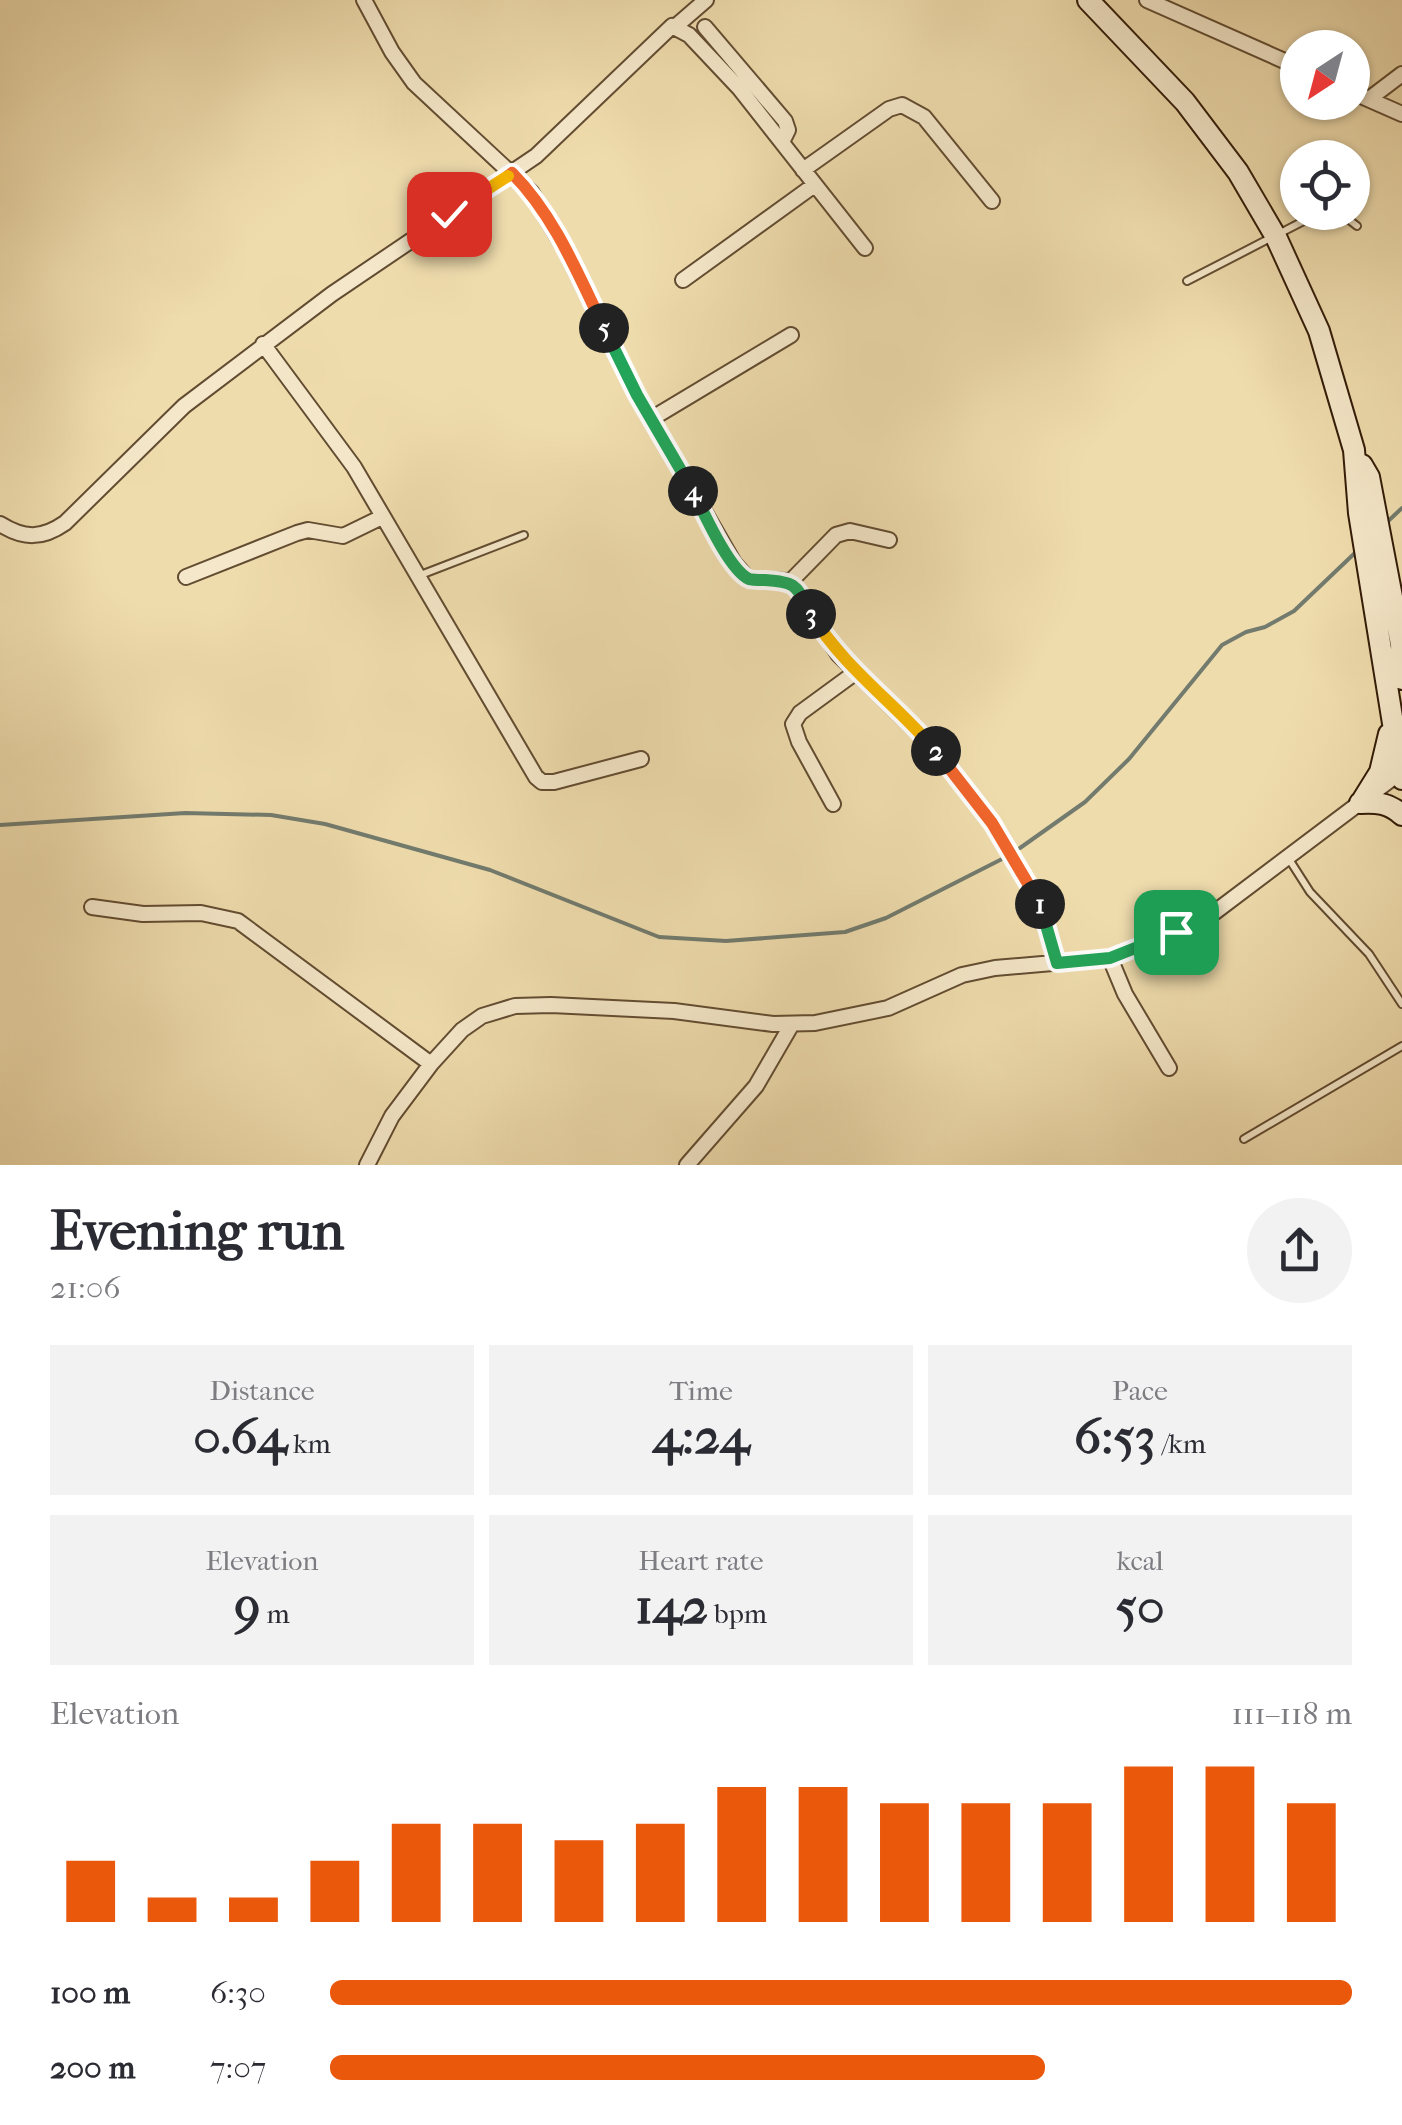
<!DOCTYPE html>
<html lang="en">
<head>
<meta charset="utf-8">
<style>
	body { margin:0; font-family:"IM FELL French Canon",serif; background:#f2f2f3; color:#2b2b33; height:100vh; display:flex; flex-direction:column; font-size:38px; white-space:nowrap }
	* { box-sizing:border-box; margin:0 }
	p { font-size:32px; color:#7c7c81 }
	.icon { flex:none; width:55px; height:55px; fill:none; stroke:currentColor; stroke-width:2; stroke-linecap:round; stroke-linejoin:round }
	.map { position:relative; height:1165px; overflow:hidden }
	.panel { display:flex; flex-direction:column; background:#fff; flex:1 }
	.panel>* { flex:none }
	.needle { width:65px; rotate:216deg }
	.tools { position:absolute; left:1280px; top:30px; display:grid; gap:20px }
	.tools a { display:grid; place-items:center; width:90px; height:90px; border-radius:50%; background:#fff; box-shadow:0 2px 8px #0004; font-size:50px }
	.pin { position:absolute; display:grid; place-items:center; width:85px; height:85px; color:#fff; margin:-42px; border-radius:20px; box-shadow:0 5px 15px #0006 }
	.km { position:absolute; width:50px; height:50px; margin:-25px; border-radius:50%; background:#222; color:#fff; font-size:28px; line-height:50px; text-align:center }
	.round { display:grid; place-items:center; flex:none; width:105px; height:105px; border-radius:52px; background:#f2f2f3 }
	.summary { display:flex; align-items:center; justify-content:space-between; height:170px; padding:0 50px }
	h1 { font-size:55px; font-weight:700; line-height:75px }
	.metrics { display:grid; grid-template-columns:repeat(3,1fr); gap:15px; height:170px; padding:10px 50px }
	.metrics div { display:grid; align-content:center; border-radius:0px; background:#f2f2f3; text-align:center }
	.metrics b { font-size:50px; font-weight:700 }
	.metrics small { font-size:28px; font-weight:400 }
	.metrics p { font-size:28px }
	.chart { height:280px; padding:20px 50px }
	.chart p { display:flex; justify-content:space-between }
	.chart svg { width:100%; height:180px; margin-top:10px; stroke:#ea580c; stroke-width:6 }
	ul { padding:0 50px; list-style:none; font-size:32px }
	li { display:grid; grid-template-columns:160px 120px 1fr; align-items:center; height:75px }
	li i { height:25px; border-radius:12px; background:#ea580c }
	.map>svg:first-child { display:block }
</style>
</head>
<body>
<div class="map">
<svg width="1402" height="1165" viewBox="0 0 1402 1165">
	<rect width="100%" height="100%" fill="#efdcad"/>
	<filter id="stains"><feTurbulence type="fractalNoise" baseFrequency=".002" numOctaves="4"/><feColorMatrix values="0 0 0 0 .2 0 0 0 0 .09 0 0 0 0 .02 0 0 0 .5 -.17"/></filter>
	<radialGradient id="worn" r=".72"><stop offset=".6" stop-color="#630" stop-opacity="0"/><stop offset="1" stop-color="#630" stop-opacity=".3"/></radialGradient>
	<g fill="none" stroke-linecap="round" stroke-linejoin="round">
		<path stroke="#727b6e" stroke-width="4" d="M1385,524l17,-16
			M0,825l185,-12 86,2 54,9 165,46 169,67 67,4 119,-9 41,-14 116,-59
			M1020,848l65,-46 44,-43 93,-114 24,-13 19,-5 29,-16 63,-60"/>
		<g stroke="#624c31" stroke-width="10">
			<path id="lane" d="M1339,212l18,14
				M1187,281l134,-69
				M418,576l106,-41
				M1287,856l23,36 59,62 33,50
				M1244,1139l158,-93"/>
		</g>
		<g stroke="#624c31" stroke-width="18">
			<path id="street" d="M364,0l28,52 22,31 117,109 33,55 73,148 97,168 14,16 39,2 7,4 44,69 95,93 59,76 47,80 18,60
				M1147,0l151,67
				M676,26l30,-26
				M705,27l80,94 3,9 -5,10
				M1352,92l50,22
				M1369,99l33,-25
				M803,170l86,-61 13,-4 22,12 68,84
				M683,280l130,-94
				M263,344l91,123 182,310 6,5h12l87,-23
				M651,419l140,-84
				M0,524c24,15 42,15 65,-1l119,-117 148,-112 204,-138 136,-130 17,9 50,53 126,160
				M186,577l111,-44 11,-3 35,6 39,-19
				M790,582l46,-47 14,-4 39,9
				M833,804l-34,-62 -6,-18 7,-11 56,-41
				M92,907l51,7 58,-1 37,8 193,143
				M1110,958l15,36 44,74
				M367,1165l25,-49 39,-52 31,-34 20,-14 33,-10 36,-1 123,6 99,13 42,-1 73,-15 74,-33 33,-7 115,-10 66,-26 39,-20 187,-141
				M687,1165l69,-79 36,-62"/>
		</g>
		<g stroke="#331c08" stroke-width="24">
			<path id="secondary" d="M1088,0l97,102 53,70 38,65 43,94 35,119 5,63 43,266
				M1362,465l7,12 32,167 1,35
				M1362,801l18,-29 9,-38
				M1360,803c17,-1 29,0 42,12"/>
		</g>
		<use href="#lane" stroke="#f5e8ca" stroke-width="6"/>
		<use href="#street" stroke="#f5e8ca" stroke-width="14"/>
		<use href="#secondary" stroke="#f5e8ca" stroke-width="20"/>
	</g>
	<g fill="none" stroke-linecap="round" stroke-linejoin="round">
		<g stroke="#fff" stroke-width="20">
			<path id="split-1" d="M1040,904l17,59 53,-5 66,-26"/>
		</g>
		<g stroke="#fff" stroke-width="20">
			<path id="split-2" d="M936,751l56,72 48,81"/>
		</g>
		<g stroke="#fff" stroke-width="20">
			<path id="split-3" d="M811,614c33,54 84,89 125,137"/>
		</g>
		<g stroke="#fff" stroke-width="20">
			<path id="split-4" d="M693,491c10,20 36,79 56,88 3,1 12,1 16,1 33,2 31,6 46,34"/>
		</g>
		<g stroke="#fff" stroke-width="20">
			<path id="split-5" d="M604,328l33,67 56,96"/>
		</g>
		<g stroke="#fff" stroke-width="20">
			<path id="split-6" d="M508,176l4,-3c42,42 66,101 92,155"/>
		</g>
		<g stroke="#fff" stroke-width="20">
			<path id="split-7" d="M449,214l59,-38"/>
		</g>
		<use href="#split-1" stroke="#22a559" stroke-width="12"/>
		<use href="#split-2" stroke="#f0652b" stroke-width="12"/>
		<use href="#split-3" stroke="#f5b400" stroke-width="12"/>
		<use href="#split-4" stroke="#22a559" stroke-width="12"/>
		<use href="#split-5" stroke="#22a559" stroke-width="12"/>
		<use href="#split-6" stroke="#f0652b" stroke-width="12"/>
		<use href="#split-7" stroke="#f5b400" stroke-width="12"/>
	</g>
	<rect width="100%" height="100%" filter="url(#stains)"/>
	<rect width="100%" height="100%" fill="url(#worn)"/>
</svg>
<div class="tools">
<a><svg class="needle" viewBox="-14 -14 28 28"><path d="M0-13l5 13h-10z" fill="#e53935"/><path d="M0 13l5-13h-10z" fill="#7c7c81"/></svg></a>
<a><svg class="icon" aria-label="locate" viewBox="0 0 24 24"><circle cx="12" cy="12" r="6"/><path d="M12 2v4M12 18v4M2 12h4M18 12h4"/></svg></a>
</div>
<div class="pin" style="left:1176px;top:932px;background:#1e9e55"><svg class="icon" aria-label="arrive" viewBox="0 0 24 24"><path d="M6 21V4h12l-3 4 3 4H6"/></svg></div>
<div class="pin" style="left:449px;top:214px;background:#d93025"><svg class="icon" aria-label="check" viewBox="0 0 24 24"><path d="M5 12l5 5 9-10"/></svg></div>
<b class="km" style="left:1040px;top:904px">1</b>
<b class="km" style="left:936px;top:751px">2</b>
<b class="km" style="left:811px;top:614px">3</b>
<b class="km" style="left:693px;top:491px">4</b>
<b class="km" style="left:604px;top:328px">5</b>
</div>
<section class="panel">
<div class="summary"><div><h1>Evening run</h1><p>21:06</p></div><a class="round"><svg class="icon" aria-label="share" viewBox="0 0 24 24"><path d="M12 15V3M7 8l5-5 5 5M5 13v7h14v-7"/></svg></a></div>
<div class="metrics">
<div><p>Distance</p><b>0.64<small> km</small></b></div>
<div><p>Time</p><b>4:24</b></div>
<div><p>Pace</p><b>6:53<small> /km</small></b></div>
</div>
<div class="metrics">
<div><p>Elevation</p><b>9<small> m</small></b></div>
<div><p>Heart rate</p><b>142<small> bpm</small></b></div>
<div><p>kcal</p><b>50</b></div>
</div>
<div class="chart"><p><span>Elevation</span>111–118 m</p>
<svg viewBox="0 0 160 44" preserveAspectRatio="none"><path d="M5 44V29M15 44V38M25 44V38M35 44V29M45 44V20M55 44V20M65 44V24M75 44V20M85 44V11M95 44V11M105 44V15M115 44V15M125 44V15M135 44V6M145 44V6M155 44V15"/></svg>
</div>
<ul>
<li><b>100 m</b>6:30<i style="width:100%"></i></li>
<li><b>200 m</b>7:07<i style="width:70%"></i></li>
</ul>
</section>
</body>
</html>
